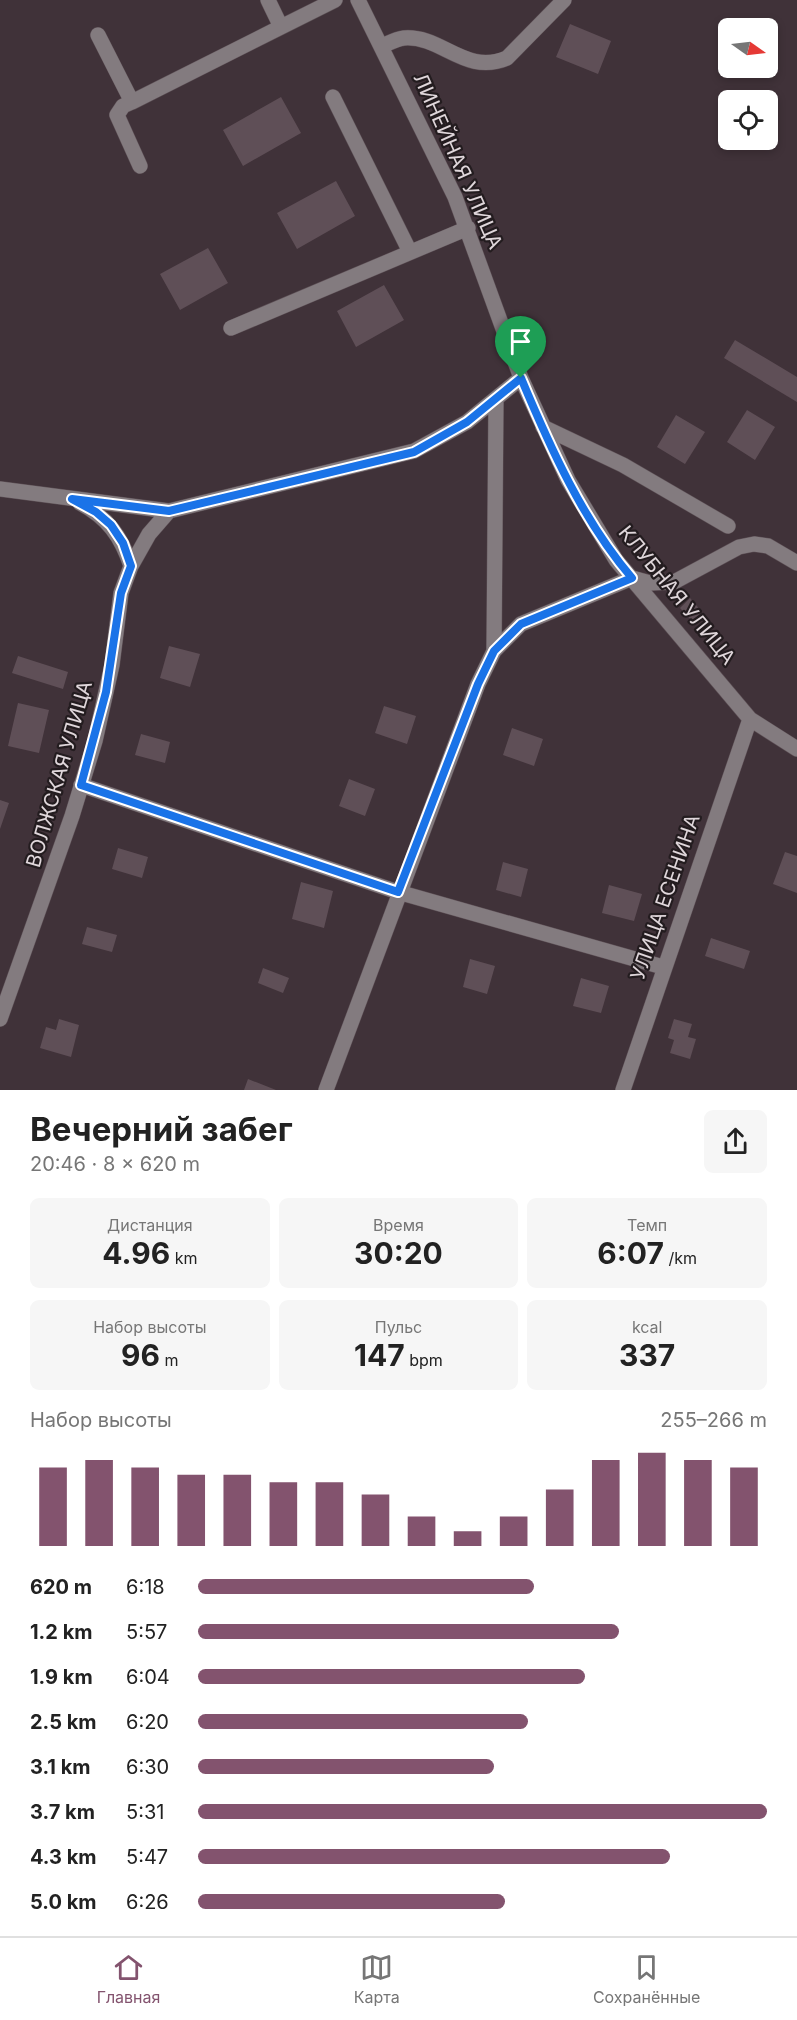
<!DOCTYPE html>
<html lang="ru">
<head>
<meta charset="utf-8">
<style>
	body { margin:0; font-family:Inter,sans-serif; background:#f6f6f6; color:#222; height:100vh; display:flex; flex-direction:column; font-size:22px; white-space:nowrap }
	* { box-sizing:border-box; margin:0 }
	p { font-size:20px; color:#767676 }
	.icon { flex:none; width:33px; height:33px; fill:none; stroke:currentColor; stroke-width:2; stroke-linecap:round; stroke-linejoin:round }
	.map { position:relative; height:1090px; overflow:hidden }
	.details { display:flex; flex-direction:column; background:#fff; flex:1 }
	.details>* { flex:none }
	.needle { width:39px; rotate:104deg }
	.buttons { position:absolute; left:718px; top:18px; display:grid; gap:12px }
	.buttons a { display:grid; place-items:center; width:60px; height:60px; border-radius:9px; background:#fff; box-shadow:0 3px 9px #0003; font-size:30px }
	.pin { position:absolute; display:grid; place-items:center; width:51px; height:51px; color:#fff; margin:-62px -26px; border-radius:50% 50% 50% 0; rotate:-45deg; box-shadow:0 0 6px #0007 }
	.pin .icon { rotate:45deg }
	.round { display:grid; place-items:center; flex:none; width:63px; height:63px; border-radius:9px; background:#f6f6f6 }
	.head { display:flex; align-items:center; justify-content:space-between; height:102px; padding:0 30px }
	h1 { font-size:33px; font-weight:700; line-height:45px }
	.metrics { display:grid; grid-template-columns:repeat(3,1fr); gap:9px; height:102px; padding:6px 30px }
	.metrics div { display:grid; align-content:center; border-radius:9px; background:#f6f6f6; text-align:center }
	.metrics b { font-size:30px; font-weight:700 }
	.metrics small { font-size:16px; font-weight:400 }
	.metrics p { font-size:16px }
	.chart { height:168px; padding:12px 30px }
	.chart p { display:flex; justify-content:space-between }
	.chart svg { width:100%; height:108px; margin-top:6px; stroke:#83536e; stroke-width:6 }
	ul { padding:0 30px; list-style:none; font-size:20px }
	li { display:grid; grid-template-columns:96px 72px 1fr; align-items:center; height:45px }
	li i { height:15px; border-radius:8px; background:#83536e }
	.tabs { display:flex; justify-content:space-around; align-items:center; height:84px; border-top:2px solid #e0e0e0; background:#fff; font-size:16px; color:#767676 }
	.tabs a { display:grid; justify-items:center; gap:3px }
	.tabs .on { color:#83536e }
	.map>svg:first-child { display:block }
</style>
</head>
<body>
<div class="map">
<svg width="797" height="1090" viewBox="0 0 797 1090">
	<rect width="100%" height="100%" fill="#403239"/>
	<path fill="#5f4f57" d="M570,24l41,17 -13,33 -42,-17z
		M281,97l20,36 -58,33 -20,-36z
		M336,181l19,35 -58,33 -20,-36z
		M208,248l20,35 -48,27 -20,-36z
		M384,285l20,35 -48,27 -19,-36z
		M735,340l62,37v25l-73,-44z
		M747,410l28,17 -20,33 -28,-18z
		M676,415l29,17 -20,32 -28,-17z
		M690,598l12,14 -10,9 -12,-13z
		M169,646l31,8 -10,33 -30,-9z
		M18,656l50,16 -5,17 -51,-16z
		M18,703l31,7 -10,43 -31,-7z
		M384,706l32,10 -9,28 -32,-11z
		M512,728l31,11 -9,27 -31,-11z
		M141,734l29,8 -5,21 -30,-8z
		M349,779l26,10 -10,27 -26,-10z
		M0,800l9,3 -9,26z
		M118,848l30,9 -6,21 -30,-9z
		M785,852l12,4v37l-24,-9z
		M503,862l25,7 -7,28 -25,-7z
		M301,882l32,9 -9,37 -32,-9z
		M609,885l33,9 -8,27 -32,-8z
		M87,927l30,8 -5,17 -30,-8z
		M711,938l39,13 -6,18 -39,-13z
		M470,959l25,7 -8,28 -24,-7z
		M263,968l26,10 -6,15 -25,-10z
		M581,978l28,8 -8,27 -28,-7z
		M59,1019l20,6 -8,32 -31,-9 6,-21 10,3z
		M674,1019l18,5 -4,13 8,2 -6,20 -20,-6 4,-13 -6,-2z
		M248,1079l28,11h-32z"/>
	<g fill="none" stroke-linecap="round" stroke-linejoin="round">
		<g stroke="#5d5056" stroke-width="16">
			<path id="minor" d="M268,0l13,27 54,-27
				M358,0l97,197 66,181 47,102 48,80 134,159 47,30
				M98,35l34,67 149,-75
				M382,46c7,-3 14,-7 22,-8 38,-3 61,38 103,20l57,-58
				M333,97l77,155
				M132,102l-9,4 -6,9 23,51
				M231,328l237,-100
				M543,427l80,38 105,61
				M0,489l169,22 245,-60 53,-29 54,-44
				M80,503c28,15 41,33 51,63
				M494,651l2,-252
				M81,785l317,107 265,75
				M0,1019l72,-203 23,-75 17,-76 9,-72 10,-27 18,-32 20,-23
				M326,1090l152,-406 16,-33 27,-27 111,-46 18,5 24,-1 65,-35 15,-3 14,2 29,17
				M623,1090l127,-371"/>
		</g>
		<use href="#minor" stroke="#837b7f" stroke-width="15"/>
	</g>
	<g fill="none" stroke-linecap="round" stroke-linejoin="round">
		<g stroke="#fff" stroke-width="12">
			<path id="route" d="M521,378c29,69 62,143 111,200l-111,46 -27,27 -16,33 -80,208 -317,-107 25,-93 15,-99 10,-27 -8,-23 -12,-18 -15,-13 -24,-13 97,12 245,-59 53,-30z"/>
		</g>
		<use href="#route" stroke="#1a73e8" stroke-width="8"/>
	</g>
	<g text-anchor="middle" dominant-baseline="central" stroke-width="4.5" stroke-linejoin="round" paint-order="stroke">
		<g font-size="20" fill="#e0d7db" stroke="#231c1f">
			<text transform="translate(458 161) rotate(66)">ЛИНЕЙНАЯ УЛИЦА</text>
			<text transform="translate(677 595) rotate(51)">КЛУБНАЯ УЛИЦА</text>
			<text transform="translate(59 774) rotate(-74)">ВОЛЖСКАЯ УЛИЦА</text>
			<text transform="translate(665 897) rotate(-71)">УЛИЦА ЕСЕНИНА</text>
		</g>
	</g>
</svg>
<div class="buttons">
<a><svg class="needle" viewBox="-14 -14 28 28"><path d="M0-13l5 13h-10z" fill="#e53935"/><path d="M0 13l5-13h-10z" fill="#767676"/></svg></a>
<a><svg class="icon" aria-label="locate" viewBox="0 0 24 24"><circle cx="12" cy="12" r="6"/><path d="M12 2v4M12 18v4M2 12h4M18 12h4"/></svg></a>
</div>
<div class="pin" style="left:521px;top:378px;background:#1e9e55"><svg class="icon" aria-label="arrive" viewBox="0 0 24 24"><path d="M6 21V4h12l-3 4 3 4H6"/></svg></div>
</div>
<section class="details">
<div class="head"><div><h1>Вечерний забег</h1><p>20:46 · 8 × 620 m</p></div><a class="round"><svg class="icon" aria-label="share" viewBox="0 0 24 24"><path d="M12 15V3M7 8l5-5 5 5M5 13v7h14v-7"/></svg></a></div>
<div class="metrics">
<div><p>Дистанция</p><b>4.96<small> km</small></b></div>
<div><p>Время</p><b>30:20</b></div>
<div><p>Темп</p><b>6:07<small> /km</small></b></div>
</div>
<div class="metrics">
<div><p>Набор высоты</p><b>96<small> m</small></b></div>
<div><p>Пульс</p><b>147<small> bpm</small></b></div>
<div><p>kcal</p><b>337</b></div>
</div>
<div class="chart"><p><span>Набор высоты</span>255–266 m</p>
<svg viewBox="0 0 160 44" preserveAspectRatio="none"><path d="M5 44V12M15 44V9M25 44V12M35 44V15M45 44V15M55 44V18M65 44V18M75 44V23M85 44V32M95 44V38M105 44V32M115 44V21M125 44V9M135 44V6M145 44V9M155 44V12"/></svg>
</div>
<ul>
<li><b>620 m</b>6:18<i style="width:59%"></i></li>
<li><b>1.2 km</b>5:57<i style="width:74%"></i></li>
<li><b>1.9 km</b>6:04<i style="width:68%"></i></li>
<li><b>2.5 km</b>6:20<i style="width:58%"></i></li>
<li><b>3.1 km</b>6:30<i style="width:52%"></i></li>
<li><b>3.7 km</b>5:31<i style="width:100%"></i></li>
<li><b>4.3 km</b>5:47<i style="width:83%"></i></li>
<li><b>5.0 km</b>6:26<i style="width:54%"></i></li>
</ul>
</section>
<nav class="tabs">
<a class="on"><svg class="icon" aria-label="home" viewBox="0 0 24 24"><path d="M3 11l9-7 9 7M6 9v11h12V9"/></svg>Главная</a>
<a><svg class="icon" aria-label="map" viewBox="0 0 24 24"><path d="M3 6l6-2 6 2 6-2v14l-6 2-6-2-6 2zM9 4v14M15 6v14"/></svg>Карта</a>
<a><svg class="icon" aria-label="saved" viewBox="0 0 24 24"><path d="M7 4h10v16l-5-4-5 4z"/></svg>Сохранённые</a>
</nav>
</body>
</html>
